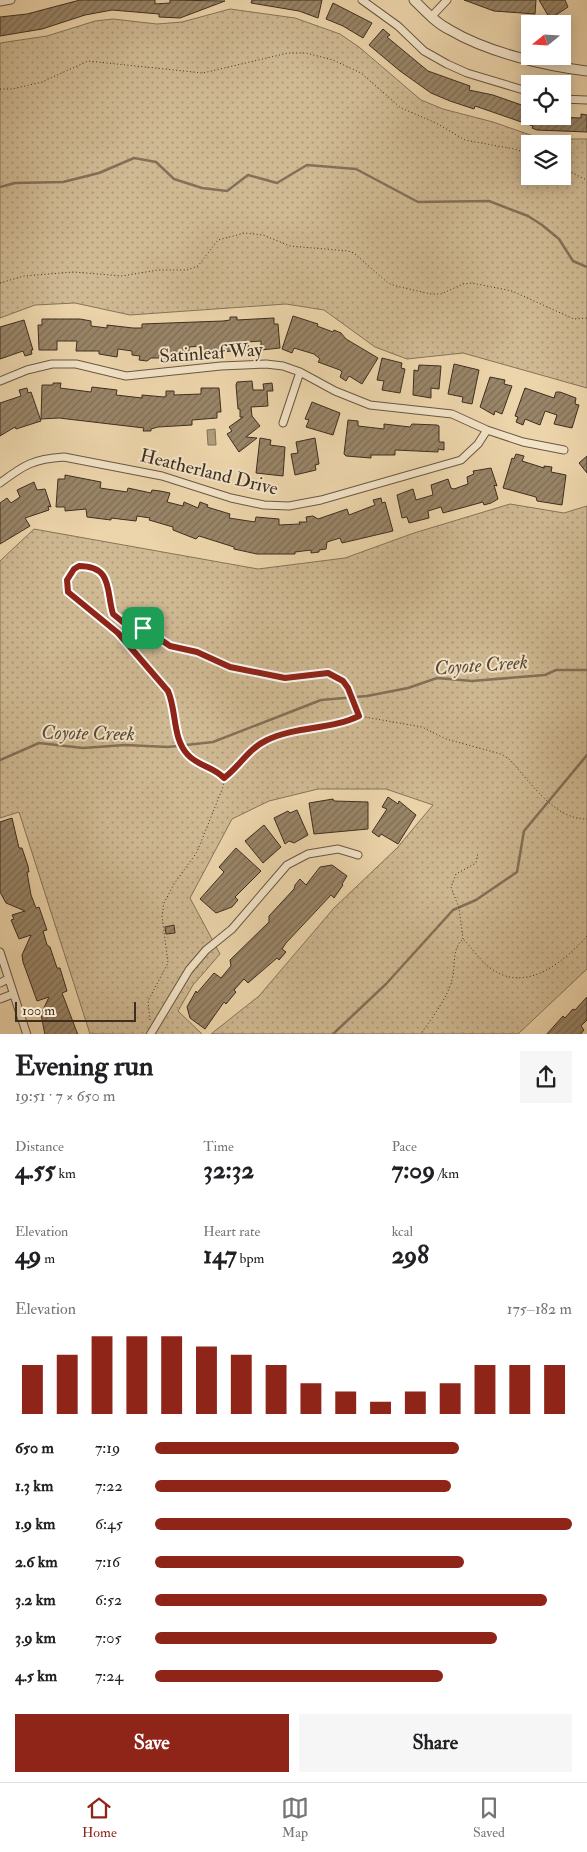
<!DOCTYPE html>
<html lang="en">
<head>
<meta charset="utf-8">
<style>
	body { margin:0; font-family:"IM FELL Double Pica",serif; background:#f6f6f6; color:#202124; height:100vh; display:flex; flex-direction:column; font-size:19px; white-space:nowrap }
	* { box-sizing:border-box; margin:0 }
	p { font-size:16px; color:#757577 }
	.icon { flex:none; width:28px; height:28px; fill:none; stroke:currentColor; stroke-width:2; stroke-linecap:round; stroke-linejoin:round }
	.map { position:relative; height:1034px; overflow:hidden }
	.panel { display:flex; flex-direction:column; background:#fff; flex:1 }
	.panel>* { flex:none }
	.needle { width:32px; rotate:252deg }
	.fabs { position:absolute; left:521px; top:15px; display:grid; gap:10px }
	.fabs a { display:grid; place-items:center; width:50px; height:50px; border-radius:0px; background:#fff; box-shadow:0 2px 12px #0003; font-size:25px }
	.scale { position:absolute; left:15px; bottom:12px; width:121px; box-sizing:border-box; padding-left:5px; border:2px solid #3d2e20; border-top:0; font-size:14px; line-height:18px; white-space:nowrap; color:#3d2e20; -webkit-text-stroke:4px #f3e4c8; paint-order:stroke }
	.pin { position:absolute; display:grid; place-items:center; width:42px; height:42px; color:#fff; margin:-21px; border-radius:10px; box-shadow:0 2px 8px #0006 }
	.round { display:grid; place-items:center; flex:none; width:52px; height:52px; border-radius:0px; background:#f6f6f6 }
	.headline { display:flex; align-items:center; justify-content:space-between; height:85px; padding:0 15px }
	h1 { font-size:28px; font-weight:800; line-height:38px }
	.metrics { display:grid; grid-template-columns:repeat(3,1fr); gap:8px; height:85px; padding:5px 15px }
	.metrics div { display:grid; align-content:center }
	.metrics b { font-size:25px; font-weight:800 }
	.metrics small { font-size:14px; font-weight:400 }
	.metrics p { font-size:14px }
	.chart { height:140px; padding:10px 15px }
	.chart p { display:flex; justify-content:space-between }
	.chart svg { width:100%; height:90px; margin-top:5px; stroke:#8f2418; stroke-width:6 }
	.action { display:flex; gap:10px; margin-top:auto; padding:10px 15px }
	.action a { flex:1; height:58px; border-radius:0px; background:#8f2418; color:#fff; font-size:20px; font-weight:800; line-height:58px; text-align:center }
	.action a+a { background:#f6f6f6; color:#202124 }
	ul { padding:0 15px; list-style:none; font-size:16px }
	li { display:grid; grid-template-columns:80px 60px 1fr; align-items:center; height:38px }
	li i { height:12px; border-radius:6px; background:#8f2418 }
	.dock { display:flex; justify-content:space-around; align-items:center; height:70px; border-top:1px solid #e0e0e0; background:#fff; font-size:14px; color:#757577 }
	.dock a { display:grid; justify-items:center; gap:2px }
	.dock .selected { color:#8f2418 }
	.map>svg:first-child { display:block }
</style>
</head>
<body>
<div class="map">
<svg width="587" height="1035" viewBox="0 0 587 1035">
	<defs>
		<pattern id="grass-dots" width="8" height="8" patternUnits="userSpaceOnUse" patternTransform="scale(1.25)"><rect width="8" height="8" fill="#cfb993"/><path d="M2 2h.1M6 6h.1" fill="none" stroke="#a99778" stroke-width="1.8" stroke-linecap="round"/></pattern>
		<pattern id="water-ripples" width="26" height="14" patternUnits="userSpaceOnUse" patternTransform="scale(1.25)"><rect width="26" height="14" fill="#b19c7c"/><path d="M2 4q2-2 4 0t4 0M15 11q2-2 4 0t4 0" fill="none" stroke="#918065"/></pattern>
		<pattern id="building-hatch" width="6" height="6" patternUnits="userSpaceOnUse" patternTransform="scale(1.25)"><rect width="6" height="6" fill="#998568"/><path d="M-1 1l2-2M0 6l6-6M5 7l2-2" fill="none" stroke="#7e6d55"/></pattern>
	</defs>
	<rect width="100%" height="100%" fill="#edd5ab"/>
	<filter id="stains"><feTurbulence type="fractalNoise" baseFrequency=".004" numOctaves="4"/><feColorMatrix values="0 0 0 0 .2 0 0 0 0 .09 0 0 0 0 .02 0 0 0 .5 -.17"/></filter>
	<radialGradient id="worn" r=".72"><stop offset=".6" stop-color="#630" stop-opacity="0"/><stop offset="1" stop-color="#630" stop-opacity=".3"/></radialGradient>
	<path fill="url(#grass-dots)" stroke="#86745a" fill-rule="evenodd" d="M230,9l65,9 45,16 19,13 62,53 22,9 50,13 49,17h45v249l-124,-35 -56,6 -32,-12 -51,-37 -38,-6 -156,11 -55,-12 -40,2 -35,13v-275l47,-7 48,-15 18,-2 44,5 25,-2zM530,144h32v32h-32z
		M510,504l54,9 23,-7v463l-69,65h-307l48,-38 75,-88 63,-60 36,-43 -47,-16h-68l-49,12 -37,18 -42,79 30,56 -27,31 -15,26 25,24 -113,-1 -71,-222 -19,6v-257l34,-32 224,40 87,-11 69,-25z"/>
	<path fill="url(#water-ripples)" stroke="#837057" d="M215,429l1,16h-8l-1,-15z"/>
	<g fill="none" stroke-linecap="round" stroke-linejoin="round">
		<path stroke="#837057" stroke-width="2.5" d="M0,187l15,-4 48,-1 36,-9 35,-15 22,4 18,17 28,9 25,3 21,-16 29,8 30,-18 49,4 62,33 71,-1 39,15 14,9 17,14 14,22 14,6
			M0,760l39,-17 44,5 42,-3 43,2 45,-5 108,-42 46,-4 41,-8 29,-10 35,3 73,-6 11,-5h31
			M332,1035l54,-51 67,-74 23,-10 41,-28 7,-41 63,-76"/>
	</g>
	<path fill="url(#building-hatch)" stroke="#3d2e20" d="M80,0h75v4l15,-1v-3l55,1 -45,17 -21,-1v-3l-47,-4 -27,5 -43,14 -42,7v-19l27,-3z
		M252,0h70l-4,18 -19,-7 -48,-8z
		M464,0h72l-1,14 -41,-3z
		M539,0h26l3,7 -15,10h-4z
		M333,3l39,20 -9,15 -20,-12 -17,-7z
		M383,29l7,6 -3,2 41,34 42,15 -1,4 24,5 37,13v8l51,2v-4l6,1v17l-50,-2 -5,-2 1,-2 -58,-20 -1,3 -24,-8 -19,-8 -31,-22 -31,-26z
		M293,316l25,8 -1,2 16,6 1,-2 7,3 5,6 32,19 -16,26 -13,-8 -3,5 -6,-4 2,-5 -2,-2 -22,-8 2,-3 -6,-5 -20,-6 -2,5 -10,-4z
		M230,317h7v3l37,-2v6h4l2,24 -19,2v-9l-13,1 1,6h-7v4l-11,-1 -29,4 -1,-9 -12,1v4l-15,2 1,5h-24l-4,3 -8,-1 1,-4 -8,-1v-4l-14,-2 -1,8 -18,-3v-3h-23l1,-10h-20v9h-18l-1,-25h4v-6h38l11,2v5l16,2v-3l26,3h9v-4l81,-3 7,-1z
		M24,320l9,30h-2l1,4 -7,2 -2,-5 -23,8v-32z
		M382,358l20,5 -1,5 4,1 -5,24 -18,-3 2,-9 -7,-1z
		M454,364l25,6 -7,34 -10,-2 1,-5 -15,-3z
		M419,365l22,1 -2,23 -8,-1v10l-18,-3 1,-25 4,1z
		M490,377l15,3 -1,4 8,2 -10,28 -7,-3 -1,4 -14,-8z
		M252,381l1,9h11l-1,-6 9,-1 1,8h-6l1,15 -17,1 1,9 8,10 -14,11 11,1 -18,14 -12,-18 5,-3 -3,-4 14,-10h-3v-8h-2l-2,-24 1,-3z
		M53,383h8l-1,5 31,4 1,-5 25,3 -1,5 26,3v-3l22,2 2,-1v-5h8v4l27,-1v-6h18l2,24h-4v6l-25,2v5l-34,2 -7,2v2h-8l1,-3 -85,-10 -18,1 1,-34h11z
		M27,388l1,5 3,-1 10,29 -25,8 -1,-2 -15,9v-33l21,-7 -2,-6z
		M525,388l29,10 2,-6h4l16,6 -1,6 4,1 -7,23 -18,-4 3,-9 -12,-4 -5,14 -15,-6 -2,6 -7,-3 2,-5 -3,-1z
		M312,402l28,11 -7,22 -27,-8 3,-7 -4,-1z
		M348,420l10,1v5l26,3v-5l26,3 2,-3 25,1 2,1v16h5v8l-6,-1v3l-43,-2v5h-24v3l-25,-2 -2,-2z
		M260,438l11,2 -1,5 15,2 -2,29 -27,-3z
		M315,438l4,26 -4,1 1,5 -21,5 -4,-21 7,-1 -2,-11z
		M516,454l8,2 -2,5 22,7v-2l8,1 -1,5 15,3 -4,30 -25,-4 -1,-4 -33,-9 9,-30 2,1z
		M587,456v17l-8,-10z
		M491,468l6,18 -3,-1 4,14 -7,4 -7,2 -1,-3 -40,11 -2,-6 -13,4 1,7 -20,5 -2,-6 -5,1 -5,-23 16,-6 3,11 17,-5 -2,-10 17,-6 3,9 3,1 14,-5 -1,-7 7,-3 -1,-3z
		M65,475l36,7 -1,6 27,4 1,-4 23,5 1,-3 8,1 10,2 -3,9 16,4 1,-4 14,6 2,-6 8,3 -1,2 23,7 -1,4 26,4 1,-5 23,2v6l21,-1 -1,-2h8l-1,-5 7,-1 5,3 29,-10 2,6 26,-10 -2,-5 8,-2 1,5 3,-1 8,29 -51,12 -2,-5 -13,4 -1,7 -7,1v2l-8,1v-3l-16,2v2h-38l-23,-5v-2l-35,-11 -3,3 -23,-9v-3l-24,-7 1,-2 -13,-2 -1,5 -25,-3v2l-24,-3 -1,-8 -21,2v-4h-9l2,-28h7z
		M34,482l3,8 8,-1 6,18 -3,-1 1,4 -24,8 5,8 -30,18v-41l7,-5 4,5 9,-6 -3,-7z
		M388,797l10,7 1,-3 17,14 -18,29 -17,-10 -2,3 -7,-5 15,-23 -5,-2z
		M333,799l1,2 34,1v27l-54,5 -5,-31z
		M297,810l11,25 -14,8 -5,-2 -4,3 -11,-26 14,-7 2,2z
		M12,818l7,30h3l6,18 1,6h-2l4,23 5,13 3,-1 8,23 -4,1 4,14 3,2 7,21h3l7,23 -5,2 16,42h-33l-4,-21 8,-17 -12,4 -14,-39 -1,-7 9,-20 -12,4 -8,-19 3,-1 -2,-4 13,-4 -19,-8 -6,-11v-70z
		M264,825l17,22 -18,16 -18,-22z
		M236,848l25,23 -26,26 3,3 -6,7 -16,6 -16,-14 24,-27 -5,-5z
		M332,865l15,11 -5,8 1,1 -9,13 -3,-3 -45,48 -4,6 4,3 -7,8 -2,-2 -29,25 -4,-4 -10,11 2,2 -10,12 -2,-2 -19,27 -15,-11 -3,-11 9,-16 1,2 17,-20 7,5 10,-12 -1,-6 39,-38v-6l25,-27 1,-4 5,-6 6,6 14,-18z
		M174,925l1,8 -9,1 -1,-7z
		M587,997v23l-6,6 3,4 -4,5h-34l17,-19 2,2 8,-9 2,1z"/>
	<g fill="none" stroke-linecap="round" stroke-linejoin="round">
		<g stroke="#695843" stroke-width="9">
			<path id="minor" d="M362,0l36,26 26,25 23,13 20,9 63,19
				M0,2l11,-2
				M431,17l16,-17
				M562,99l25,1
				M0,381l27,-11 25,-6h24l50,12 95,-10 45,-2 17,2 17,6 35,19 35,14 82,9 35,16 36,12 41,8
				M283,423l17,-51
				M0,483c24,-18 33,-24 64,-26l98,19 69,22 33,7 25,1 32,-6 140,-40 17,-16 9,-14
				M0,952l27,83
				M0,983l8,-4
				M0,999l13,-5
				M150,1035l39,-65 17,-20 26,-21 55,-64 21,-11 30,-5 20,6"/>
		</g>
		<g stroke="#695843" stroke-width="11">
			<path id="tertiary" d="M414,0c11,11 22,23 36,30 37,22 95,36 137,41"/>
		</g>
		<path stroke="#3d2e20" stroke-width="1" stroke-dasharray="1 2.5" stroke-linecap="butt" d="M0,89h12l30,-7 46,-21 115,12 85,-20h18l27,7 28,13 40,35 35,15 29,17 49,9 16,5
			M562,168l25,12
			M0,283l24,-7 50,-4 48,4 36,-6h29l11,-4 20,-26 27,-7 18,2 27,11 58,5 6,2 34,30 8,3 35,8h10l22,-10 9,-1 40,8 62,28 13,-1
			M224,778c-10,-11 -26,-12 -36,-23 -17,-17 -11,-43 -20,-64l-50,-58 -50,-41 -1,-12 7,-11 10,-3c41,17 14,29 33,53l32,12 21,15 27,6 33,15 55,11 43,-5 15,8 5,7 11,28 63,11 24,12 55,15 8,5c20,21 45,61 78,60
			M463,939l-4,-31 -8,-21 5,-13 20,-11 2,-11
			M150,1020l-2,-19 20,-38 -6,-47 2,-13 10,-19 23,-32 26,-65c1,-10 5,-11 11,-19 38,-47 75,-30 124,-52
			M420,1035c11,-16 27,-36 32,-55 4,-14 -1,-30 11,-41 9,9 16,20 26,28 35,28 74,-4 98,-31"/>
		<use href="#minor" stroke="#f3e4c8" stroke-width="7"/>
		<use href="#tertiary" stroke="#f3e4c8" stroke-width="9"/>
	</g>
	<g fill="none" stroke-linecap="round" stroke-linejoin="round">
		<g stroke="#fff" stroke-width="10">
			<path id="route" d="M79,566c34,0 27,25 34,48l11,9 24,8 22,15 27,6 33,15 55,11 43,-5 15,8 5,7 11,28c-29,14 -63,10 -92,24 -19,9 -27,26 -43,38 -10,-11 -26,-12 -36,-23 -16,-17 -11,-43 -20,-64l-50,-58 -50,-41 -1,-12 7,-11z"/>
		</g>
		<use href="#route" stroke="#8f2418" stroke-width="6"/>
	</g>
	<g text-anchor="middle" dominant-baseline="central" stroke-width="4" stroke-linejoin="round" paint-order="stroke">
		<g font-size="19" fill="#3d2e20" stroke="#f3e4c8">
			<text transform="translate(211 353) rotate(-4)">Satinleaf Way</text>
			<text transform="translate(209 472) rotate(14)">Heatherland Drive</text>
		</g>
		<g font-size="20" font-style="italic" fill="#5a4a37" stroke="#f3e4c8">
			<text transform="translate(481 665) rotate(-4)">Coyote Creek</text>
			<text transform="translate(88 733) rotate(1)">Coyote Creek</text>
		</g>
	</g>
	<rect width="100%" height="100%" filter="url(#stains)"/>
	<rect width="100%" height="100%" fill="url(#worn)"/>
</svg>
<div class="fabs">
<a><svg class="needle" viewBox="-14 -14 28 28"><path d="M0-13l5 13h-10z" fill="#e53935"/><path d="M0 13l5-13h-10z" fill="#757577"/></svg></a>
<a><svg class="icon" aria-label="locate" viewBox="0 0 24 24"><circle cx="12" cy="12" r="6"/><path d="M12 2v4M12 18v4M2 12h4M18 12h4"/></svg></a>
<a><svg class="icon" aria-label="layers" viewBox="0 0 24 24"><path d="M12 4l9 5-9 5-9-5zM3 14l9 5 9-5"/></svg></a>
</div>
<div class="scale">100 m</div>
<div class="pin" style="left:143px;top:628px;background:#1e9e55"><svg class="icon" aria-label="arrive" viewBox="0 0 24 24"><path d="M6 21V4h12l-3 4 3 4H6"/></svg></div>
</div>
<section class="panel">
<div class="headline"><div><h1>Evening run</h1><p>19:51 · 7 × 650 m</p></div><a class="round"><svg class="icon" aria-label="share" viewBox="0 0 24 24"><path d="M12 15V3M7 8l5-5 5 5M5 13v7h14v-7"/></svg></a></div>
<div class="metrics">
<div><p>Distance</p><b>4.55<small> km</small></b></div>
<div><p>Time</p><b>32:32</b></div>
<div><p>Pace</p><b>7:09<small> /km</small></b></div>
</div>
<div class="metrics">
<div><p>Elevation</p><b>49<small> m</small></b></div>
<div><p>Heart rate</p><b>147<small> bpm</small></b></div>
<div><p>kcal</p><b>298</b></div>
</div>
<div class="chart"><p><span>Elevation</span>175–182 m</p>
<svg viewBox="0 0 160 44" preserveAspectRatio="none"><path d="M5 44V20M15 44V15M25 44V6M35 44V6M45 44V6M55 44V11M65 44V15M75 44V20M85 44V29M95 44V33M105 44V38M115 44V33M125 44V29M135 44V20M145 44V20M155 44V20"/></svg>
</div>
<ul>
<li><b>650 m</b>7:19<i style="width:73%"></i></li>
<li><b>1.3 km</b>7:22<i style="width:71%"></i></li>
<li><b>1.9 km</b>6:45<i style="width:100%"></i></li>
<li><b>2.6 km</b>7:16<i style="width:74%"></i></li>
<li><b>3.2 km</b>6:52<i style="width:94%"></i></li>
<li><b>3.9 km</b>7:05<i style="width:82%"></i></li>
<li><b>4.5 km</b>7:24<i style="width:69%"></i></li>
</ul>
<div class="action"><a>Save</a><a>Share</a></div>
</section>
<nav class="dock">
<a class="selected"><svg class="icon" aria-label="home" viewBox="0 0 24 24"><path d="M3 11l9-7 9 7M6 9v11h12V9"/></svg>Home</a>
<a><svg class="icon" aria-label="map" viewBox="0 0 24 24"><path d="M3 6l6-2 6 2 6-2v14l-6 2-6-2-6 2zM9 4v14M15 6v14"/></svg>Map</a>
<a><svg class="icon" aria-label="saved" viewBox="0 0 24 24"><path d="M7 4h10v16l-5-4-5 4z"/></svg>Saved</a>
</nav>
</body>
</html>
